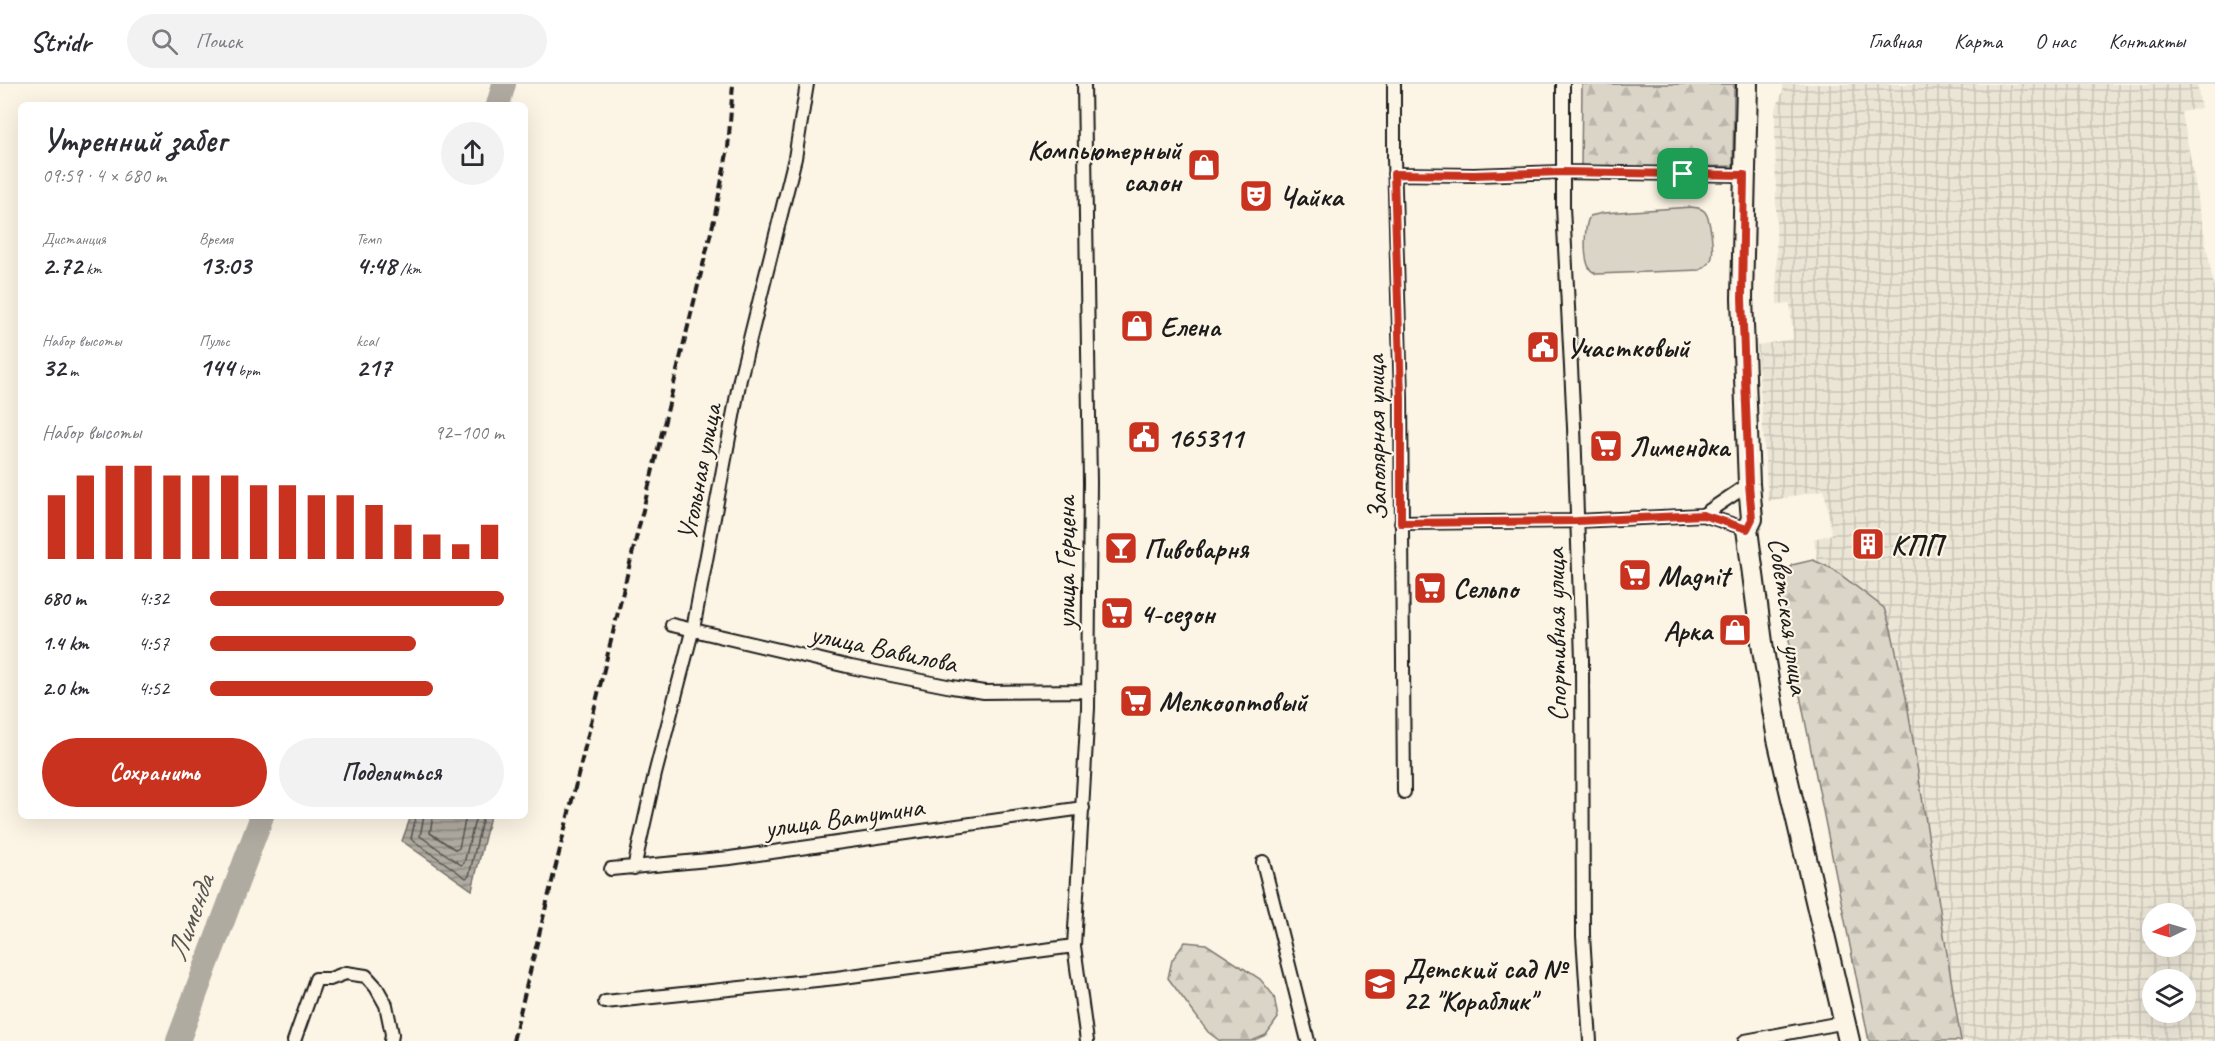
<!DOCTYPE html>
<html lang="ru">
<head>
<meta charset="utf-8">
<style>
	body { margin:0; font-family:Caveat,sans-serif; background:#f2f2f3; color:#2b2b33; height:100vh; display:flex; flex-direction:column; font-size:22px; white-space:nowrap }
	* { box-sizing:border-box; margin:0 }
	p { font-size:20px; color:#7c7c81 }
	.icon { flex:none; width:33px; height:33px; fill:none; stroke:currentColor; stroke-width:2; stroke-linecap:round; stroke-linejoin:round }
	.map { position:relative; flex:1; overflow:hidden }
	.details { position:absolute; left:18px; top:18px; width:510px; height:717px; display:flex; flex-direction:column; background:#fff; border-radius:9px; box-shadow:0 6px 24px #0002 }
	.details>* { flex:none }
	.needle { width:39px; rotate:265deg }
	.fabs { position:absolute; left:2142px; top:819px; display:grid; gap:12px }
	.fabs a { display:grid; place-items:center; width:54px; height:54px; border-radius:50%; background:#fff; box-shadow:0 6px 24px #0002; font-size:30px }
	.pin { position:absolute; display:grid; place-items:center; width:51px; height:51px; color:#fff; margin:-26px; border-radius:12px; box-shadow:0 3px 9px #0006 }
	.round { display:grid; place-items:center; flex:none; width:63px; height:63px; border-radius:32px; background:#f2f2f3 }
	.head { display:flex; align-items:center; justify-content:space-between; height:102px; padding:0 24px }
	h1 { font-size:33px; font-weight:700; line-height:45px }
	.metrics { display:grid; grid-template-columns:repeat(3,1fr); gap:9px; height:102px; padding:6px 24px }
	.metrics div { display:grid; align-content:center }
	.metrics b { font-size:26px; font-weight:700 }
	.metrics small { font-size:16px; font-weight:400 }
	.metrics p { font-size:16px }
	.chart { height:168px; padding:12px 24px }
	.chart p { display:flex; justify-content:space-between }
	.chart svg { width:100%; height:108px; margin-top:6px; stroke:#c8321e; stroke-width:6 }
	.button { display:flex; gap:12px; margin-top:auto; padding:12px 24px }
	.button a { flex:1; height:69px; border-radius:36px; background:#c8321e; color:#fff; font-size:24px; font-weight:700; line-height:69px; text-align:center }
	.button a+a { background:#f2f2f3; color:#2b2b33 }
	ul { padding:0 24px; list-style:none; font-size:20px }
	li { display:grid; grid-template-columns:96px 72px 1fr; align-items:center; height:45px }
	li i { height:15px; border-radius:8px; background:#c8321e }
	header { display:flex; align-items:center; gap:36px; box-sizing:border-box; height:84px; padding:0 30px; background:#fff; border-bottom:2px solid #e1e1e2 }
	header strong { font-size:28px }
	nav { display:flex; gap:33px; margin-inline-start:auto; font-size:21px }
	.search { width:420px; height:54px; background:#f2f2f3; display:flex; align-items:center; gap:15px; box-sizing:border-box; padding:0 21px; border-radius:33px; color:#7c7c81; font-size:22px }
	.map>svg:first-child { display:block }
</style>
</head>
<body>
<header>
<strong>Stridr</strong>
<div class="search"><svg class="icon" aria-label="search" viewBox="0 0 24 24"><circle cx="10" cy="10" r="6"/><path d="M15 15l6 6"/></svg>Поиск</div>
<nav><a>Главная</a><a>Карта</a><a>О нас</a><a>Контакты</a></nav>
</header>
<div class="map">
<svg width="2215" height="957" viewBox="0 0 2215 957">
	<defs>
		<pattern id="industrial-grid" width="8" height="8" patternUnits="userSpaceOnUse" patternTransform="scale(1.5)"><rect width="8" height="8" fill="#ebe5d6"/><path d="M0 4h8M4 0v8" fill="none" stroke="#c9c4b7"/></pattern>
		<pattern id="forest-firs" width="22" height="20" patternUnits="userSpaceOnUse" patternTransform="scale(1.5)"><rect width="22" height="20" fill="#dbd5c8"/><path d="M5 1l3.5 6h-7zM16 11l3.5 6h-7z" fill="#bbb6ab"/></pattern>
		<pattern id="water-rules" width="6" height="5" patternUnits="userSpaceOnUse" patternTransform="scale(1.5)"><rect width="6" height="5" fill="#b0aba1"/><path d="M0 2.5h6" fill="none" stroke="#8e8a82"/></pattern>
	</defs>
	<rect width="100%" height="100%" fill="#fcf5e5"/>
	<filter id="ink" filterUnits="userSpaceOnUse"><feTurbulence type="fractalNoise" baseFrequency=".0167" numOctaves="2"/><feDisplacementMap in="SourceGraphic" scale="12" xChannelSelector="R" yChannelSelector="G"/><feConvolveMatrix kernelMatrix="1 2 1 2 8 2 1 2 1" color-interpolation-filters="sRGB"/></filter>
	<g filter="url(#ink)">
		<path fill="url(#industrial-grid)" fill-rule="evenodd" d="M1783,0h414l4,24 -19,4 33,181v748h-317l-84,-502 18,-5 -8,-44 -56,11 -11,-156 36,-6 -3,-36 -13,1 -2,-193 8,-20zM2152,830h34v32h-34zM2152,896h34v32h-34z"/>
		<path fill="#dbd5c8" stroke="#7c7872" stroke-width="1.5" d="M1691,123c5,1 10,0 14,5 5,6 10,40 6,48 -2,4 -7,7 -11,10l-103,4c-1,0 -7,-4 -7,-5 -7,-10 -6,-44 0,-53l13,-3z"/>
		<path fill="url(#forest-firs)" stroke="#7c7872" stroke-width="1.5" d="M1582,0h152l-1,82 -152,3z
			M1813,476l20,9 51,39 7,21 15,68 55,344h-92l-87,-436 -2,-22 12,-18z
			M1185,858l21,2 54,35 14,17 4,22 -12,17 -14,6h-32l-12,-9 -40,-54 4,-18z"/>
		<path fill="url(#water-rules)" stroke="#75726c" stroke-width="1.5" d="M411,732h79l-18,74 -70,-49z"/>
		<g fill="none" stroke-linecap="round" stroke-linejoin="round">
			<path stroke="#575551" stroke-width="1.5" d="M416,732l-5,23 55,39 3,-2 14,-60
				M424,732l-4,20 41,29 3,-2 12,-47
				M433,732l-3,17 26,17 3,-2 7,-32"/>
			<path stroke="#b0aba1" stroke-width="24" d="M498,21l6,-21
				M178,957l84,-225"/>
			<g stroke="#1c1c1c" stroke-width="16">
				<path id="minor" d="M1084,0l6,398 -2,226 -14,238 13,95
					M1394,0v74l7,240 3,394
					M1563,0v123l11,220 8,232 1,277 7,105
					M1394,90l80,1 88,-3 182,3
					M1703,431l46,-31
					M1401,439l176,-2 126,-6 44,14
					M672,541l179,42 101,20 32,5 104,-1
					M1263,778l45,179
					M634,784l21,-94 39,-150 46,-245 55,-221 12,-74
					M611,785l119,-11 353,-50
					M605,918l231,-24 238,-32
					M294,957l22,-62h14l16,-6 20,3 10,11 10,18 6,29 -1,7
					M1745,957l101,-19"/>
			</g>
			<g stroke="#1c1c1c" stroke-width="24">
				<path id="primary" d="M1747,0l-5,214 7,186 3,35 -5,10 16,121 15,89 71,302"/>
			</g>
			<use href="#minor" stroke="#fcf5e5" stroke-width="12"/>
			<use href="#primary" stroke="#fcf5e5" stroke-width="20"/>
			<path stroke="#1c1c1c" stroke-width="4" stroke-dasharray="9 4.5" stroke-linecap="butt" d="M513,957l201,-821 14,-72 5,-64"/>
		</g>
	</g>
	<g fill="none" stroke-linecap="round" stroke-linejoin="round" filter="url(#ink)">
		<g stroke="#fff" stroke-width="12">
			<path id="route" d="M1562,88l182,3 -2,123 7,186 3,35 -5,10 -44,-14 -126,6 -176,2v-125l-7,-224 80,1z"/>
		</g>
		<use href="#route" stroke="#c8321e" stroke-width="8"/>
	</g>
	<defs>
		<g id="shop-square" transform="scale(1.725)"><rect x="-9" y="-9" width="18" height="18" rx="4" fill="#c8321e" stroke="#fcf5e5"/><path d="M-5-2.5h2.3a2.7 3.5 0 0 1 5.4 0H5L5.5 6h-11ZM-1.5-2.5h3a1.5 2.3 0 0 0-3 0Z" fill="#fff"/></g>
		<g id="theatre-square" transform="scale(1.725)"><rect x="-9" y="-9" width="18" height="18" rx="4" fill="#c8321e" stroke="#fcf5e5"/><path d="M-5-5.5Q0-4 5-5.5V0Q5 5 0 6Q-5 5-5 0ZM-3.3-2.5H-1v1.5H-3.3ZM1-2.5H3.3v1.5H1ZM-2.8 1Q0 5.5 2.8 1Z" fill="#fff"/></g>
		<g id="civic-square" transform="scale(1.725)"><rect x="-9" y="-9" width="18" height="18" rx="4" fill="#c8321e" stroke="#fcf5e5"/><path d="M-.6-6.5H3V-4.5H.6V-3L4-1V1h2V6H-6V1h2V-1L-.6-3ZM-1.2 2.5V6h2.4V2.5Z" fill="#fff"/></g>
		<g id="supermarket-square" transform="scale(1.725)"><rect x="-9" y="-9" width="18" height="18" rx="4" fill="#c8321e" stroke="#fcf5e5"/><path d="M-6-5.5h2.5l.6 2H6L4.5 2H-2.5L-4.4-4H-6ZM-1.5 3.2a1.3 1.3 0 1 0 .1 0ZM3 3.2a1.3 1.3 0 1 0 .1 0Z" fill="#fff"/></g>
		<g id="building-square" transform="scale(1.725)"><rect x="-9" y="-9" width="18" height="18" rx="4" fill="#c8321e" stroke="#fcf5e5"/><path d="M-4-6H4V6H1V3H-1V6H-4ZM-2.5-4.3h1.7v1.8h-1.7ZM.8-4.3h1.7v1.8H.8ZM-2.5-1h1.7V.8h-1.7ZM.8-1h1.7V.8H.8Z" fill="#fff"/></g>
		<g id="bar-square" transform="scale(1.725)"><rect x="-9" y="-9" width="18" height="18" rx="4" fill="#c8321e" stroke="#fcf5e5"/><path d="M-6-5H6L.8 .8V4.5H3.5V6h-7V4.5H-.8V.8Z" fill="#fff"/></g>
		<g id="school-square" transform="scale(1.725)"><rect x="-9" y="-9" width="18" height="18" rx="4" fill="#c8321e" stroke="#fcf5e5"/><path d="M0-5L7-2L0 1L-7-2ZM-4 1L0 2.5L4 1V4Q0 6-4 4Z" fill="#fff"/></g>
	</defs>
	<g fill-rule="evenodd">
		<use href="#shop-square" x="1204" y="81"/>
		<use href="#theatre-square" x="1256" y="112"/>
		<use href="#shop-square" x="1137" y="242"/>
		<use href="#civic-square" x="1543" y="263"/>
		<use href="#civic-square" x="1144" y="353"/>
		<use href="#supermarket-square" x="1606" y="362"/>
		<use href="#building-square" x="1868" y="460"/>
		<use href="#bar-square" x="1121" y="464"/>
		<use href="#supermarket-square" x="1635" y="491"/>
		<use href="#supermarket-square" x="1430" y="504"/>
		<use href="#supermarket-square" x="1117" y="529"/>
		<use href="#shop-square" x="1735" y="546"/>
		<use href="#supermarket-square" x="1136" y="617"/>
		<use href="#school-square" x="1380" y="900"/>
	</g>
	<g text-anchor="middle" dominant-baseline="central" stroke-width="4.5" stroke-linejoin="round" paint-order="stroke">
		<g font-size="28" font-weight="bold" fill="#1c1c1c" stroke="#fcf5e5" text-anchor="start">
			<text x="1181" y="65" text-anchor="end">Компьютерный<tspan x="1181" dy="32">салон</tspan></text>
			<text x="1279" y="112">Чайка</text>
			<text x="1160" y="242">Елена</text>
			<text x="1566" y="263">Участковый</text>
			<text x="1167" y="353">165311</text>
			<text x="1629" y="362">Лимендка</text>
			<text x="1891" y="460">КПП</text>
			<text x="1144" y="464">Пивоварня</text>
			<text x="1658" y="491">Magnit</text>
			<text x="1453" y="504">Сельпо</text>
			<text x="1140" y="529">4-сезон</text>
			<text x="1712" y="546" text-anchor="end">Арка</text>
			<text x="1159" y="617">Мелкооптовый</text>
			<text x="1403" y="884">Детский сад №<tspan x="1403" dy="32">22 "Кораблик"</tspan></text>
		</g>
		<g font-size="28" fill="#1c1c1c" stroke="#fcf5e5">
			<text transform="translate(1376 354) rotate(-91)">Заполярная улица</text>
			<text transform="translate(699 388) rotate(-79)">Угольная улица</text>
			<text transform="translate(1065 479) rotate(-90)">улица Герцена</text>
			<text transform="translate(1789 532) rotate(82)">Советская улица</text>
			<text transform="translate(1556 551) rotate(-91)">Спортивная улица</text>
			<text transform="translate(884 564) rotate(12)">улица Вавилова</text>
			<text transform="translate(844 733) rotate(-8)">улица Ватутина</text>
		</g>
		<g font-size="30" font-style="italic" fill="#575551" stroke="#fcf5e5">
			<text transform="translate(190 834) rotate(-70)">Лименда</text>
		</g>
	</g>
</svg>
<div class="fabs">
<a><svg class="needle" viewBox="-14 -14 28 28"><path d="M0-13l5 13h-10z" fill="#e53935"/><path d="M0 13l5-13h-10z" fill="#7c7c81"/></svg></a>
<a><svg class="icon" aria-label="layers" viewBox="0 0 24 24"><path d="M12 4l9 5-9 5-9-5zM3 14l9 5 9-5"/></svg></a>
</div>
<div class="pin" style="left:1683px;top:90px;background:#1e9e55"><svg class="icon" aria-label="arrive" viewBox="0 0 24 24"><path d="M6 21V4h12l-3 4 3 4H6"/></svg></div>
<section class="details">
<div class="head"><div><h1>Утренний забег</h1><p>09:59 · 4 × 680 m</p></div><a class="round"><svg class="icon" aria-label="share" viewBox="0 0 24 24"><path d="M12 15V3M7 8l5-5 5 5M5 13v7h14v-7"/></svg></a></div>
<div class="metrics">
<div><p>Дистанция</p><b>2.72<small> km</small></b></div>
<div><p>Время</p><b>13:03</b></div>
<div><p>Темп</p><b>4:48<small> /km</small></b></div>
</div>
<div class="metrics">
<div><p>Набор высоты</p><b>32<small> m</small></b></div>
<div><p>Пульс</p><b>144<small> bpm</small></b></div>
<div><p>kcal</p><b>217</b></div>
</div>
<div class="chart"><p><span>Набор высоты</span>92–100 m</p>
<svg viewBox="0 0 160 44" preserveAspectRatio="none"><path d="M5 44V18M15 44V10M25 44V6M35 44V6M45 44V10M55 44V10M65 44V10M75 44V14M85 44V14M95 44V18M105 44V18M115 44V22M125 44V30M135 44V34M145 44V38M155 44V30"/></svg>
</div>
<ul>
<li><b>680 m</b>4:32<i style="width:100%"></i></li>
<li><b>1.4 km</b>4:57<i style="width:70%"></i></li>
<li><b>2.0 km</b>4:52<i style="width:76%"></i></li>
</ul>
<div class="button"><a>Сохранить</a><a>Поделиться</a></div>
</section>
</div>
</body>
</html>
